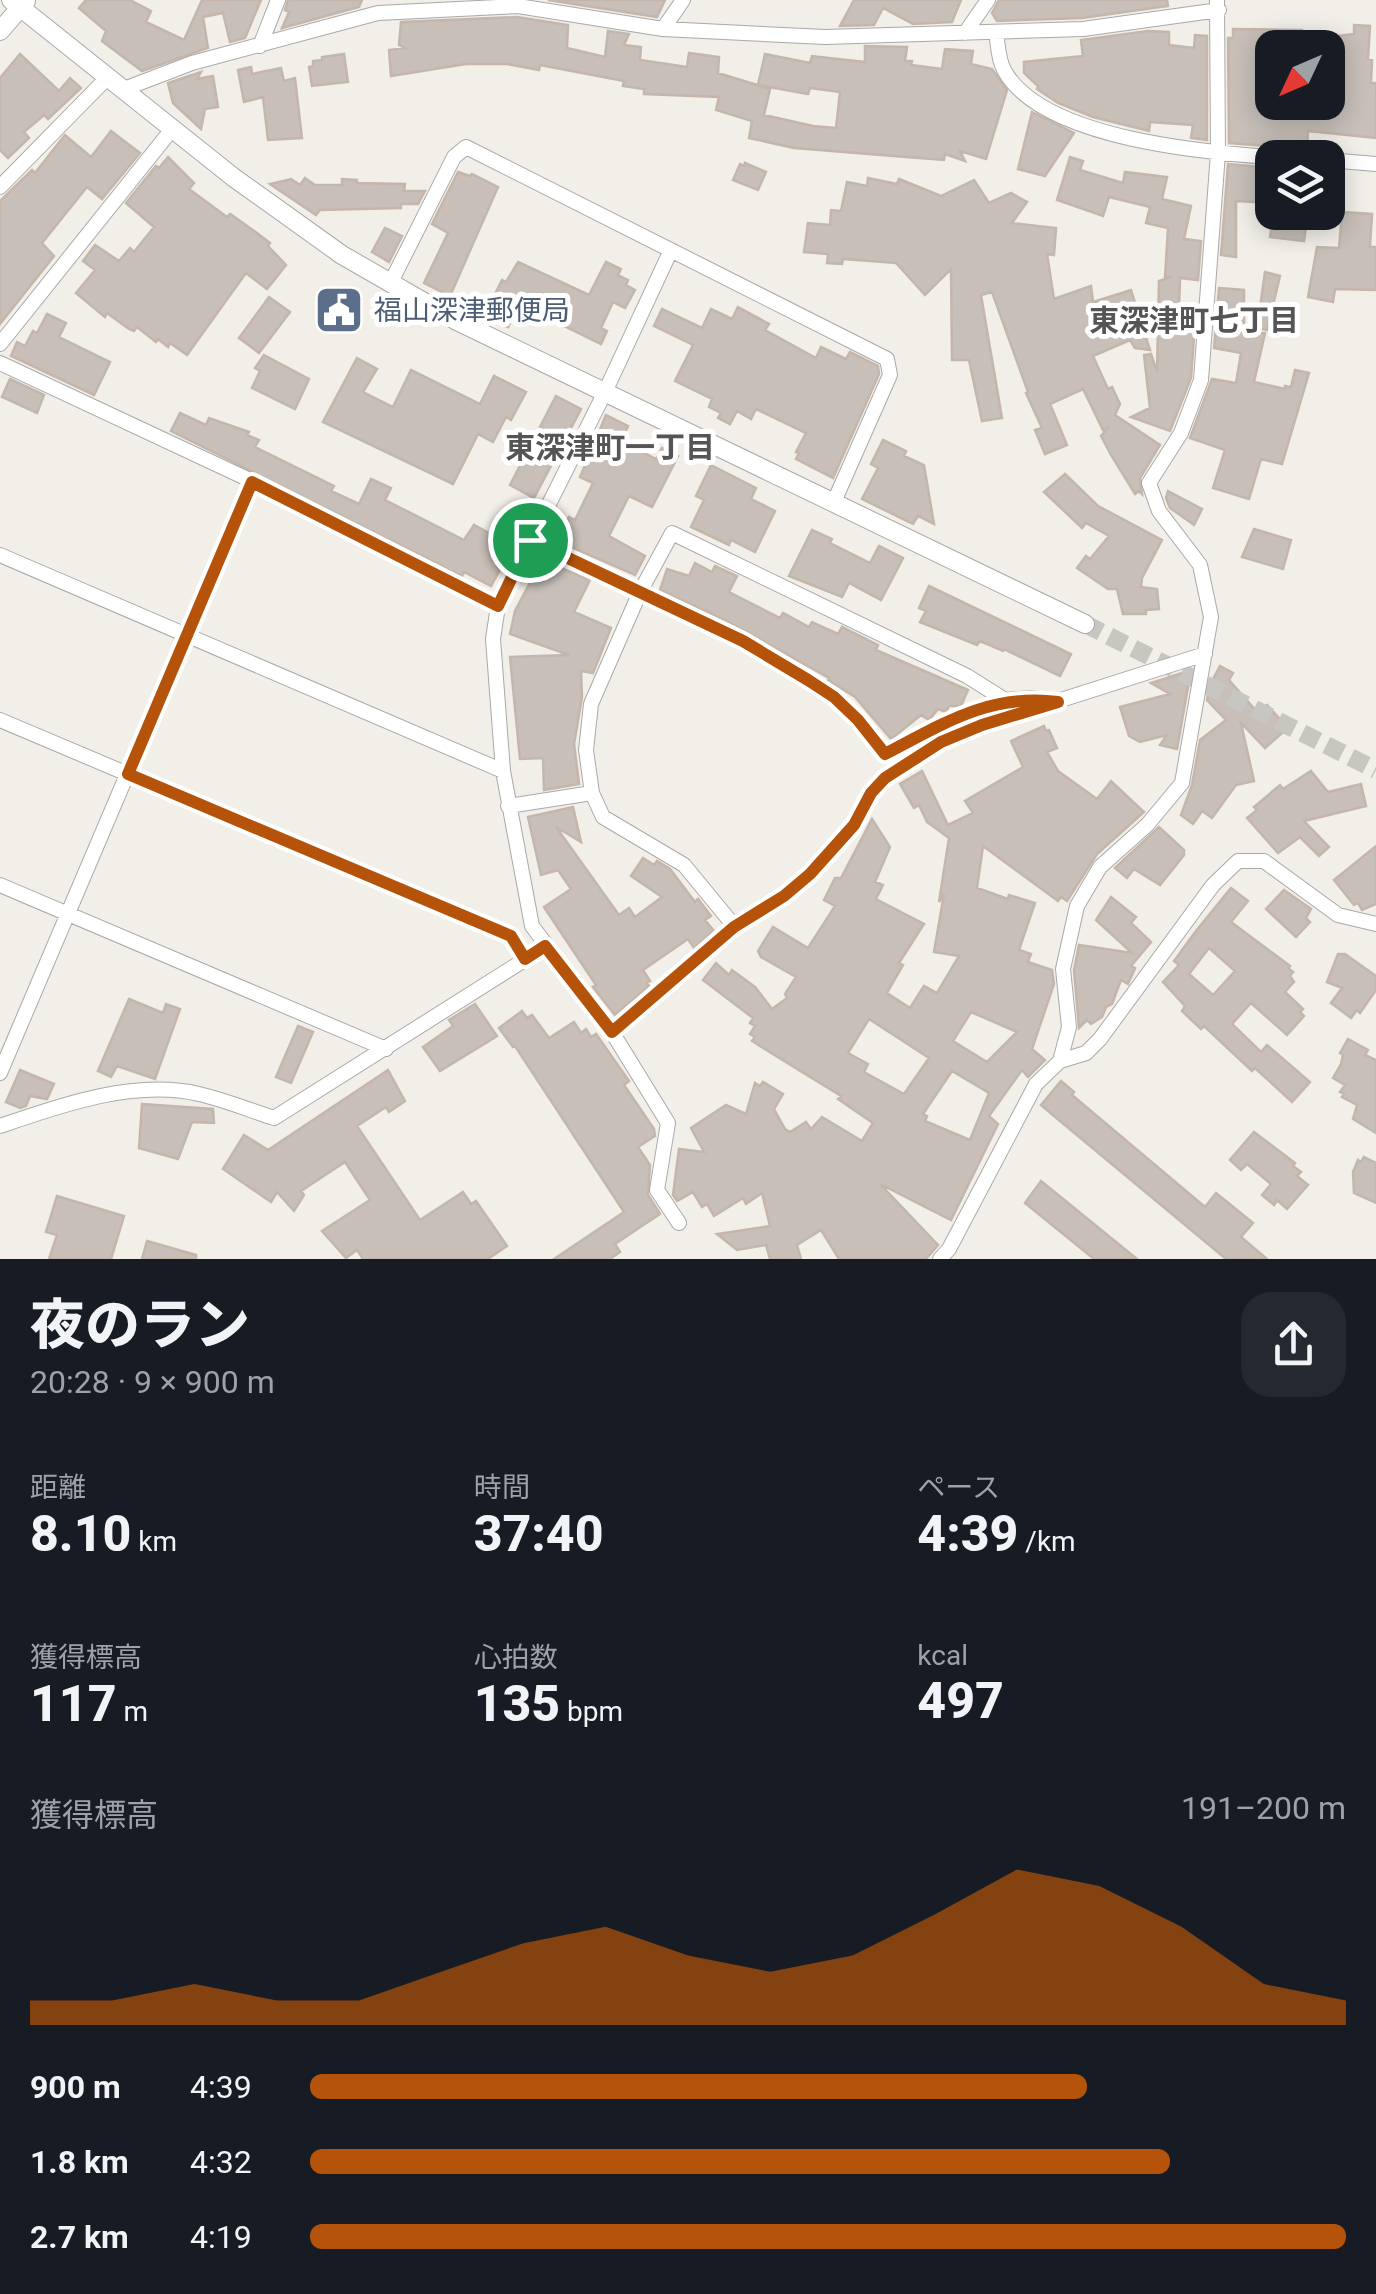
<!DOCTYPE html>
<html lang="ja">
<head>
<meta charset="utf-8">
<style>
	body { margin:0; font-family:Roboto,"Noto Sans JP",sans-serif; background:#242831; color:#f1f3f6; height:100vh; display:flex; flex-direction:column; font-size:38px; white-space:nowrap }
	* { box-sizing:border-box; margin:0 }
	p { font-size:32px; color:#9ea1a6 }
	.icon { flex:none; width:55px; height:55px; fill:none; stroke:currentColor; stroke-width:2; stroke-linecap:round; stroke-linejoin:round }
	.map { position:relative; height:1259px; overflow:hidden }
	.details { display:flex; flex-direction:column; background:#171b24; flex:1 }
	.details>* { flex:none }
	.needle { width:65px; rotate:226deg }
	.fabs { position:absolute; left:1255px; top:30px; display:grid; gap:20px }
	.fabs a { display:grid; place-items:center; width:90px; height:90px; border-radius:20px; background:#171b24; box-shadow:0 5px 25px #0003; font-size:50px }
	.pin { position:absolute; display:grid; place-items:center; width:85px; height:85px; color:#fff; margin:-42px; border:5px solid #fff; border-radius:50%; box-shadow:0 2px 10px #0007 }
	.round { display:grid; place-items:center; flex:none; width:105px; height:105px; border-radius:30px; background:#242831 }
	.headline { display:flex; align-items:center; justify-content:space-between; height:170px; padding:0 30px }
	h1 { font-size:55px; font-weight:800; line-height:75px }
	.figures { display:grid; grid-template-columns:repeat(3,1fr); gap:15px; height:170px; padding:10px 30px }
	.figures div { display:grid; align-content:center }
	.figures b { font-size:50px; font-weight:800 }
	.figures small { font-size:28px; font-weight:400 }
	.figures p { font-size:28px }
	.chart { height:280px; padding:20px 30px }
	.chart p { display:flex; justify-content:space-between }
	.chart svg { width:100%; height:180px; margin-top:10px; fill:#b45309; opacity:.7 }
	ul { padding:0 30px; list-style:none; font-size:32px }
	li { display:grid; grid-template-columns:160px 120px 1fr; align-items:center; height:75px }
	li i { height:25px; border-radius:12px; background:#b45309 }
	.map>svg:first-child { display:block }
</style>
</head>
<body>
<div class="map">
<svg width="1376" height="1259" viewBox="0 0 1376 1259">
	<rect width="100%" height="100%" fill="#f2efe9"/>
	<path fill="#c7bfb8" stroke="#c4b6ab" stroke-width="2.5" fill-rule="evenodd" d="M86,0h44l21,11 -5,11 38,18 18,-40h59l-16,38 -15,4 -7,-29 -20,4 5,31 -66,23 -40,-30 4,-10 -27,-23z
		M288,0h74l-3,7 -77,21 7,-16 -4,-2z
		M548,0h117l-8,17z
		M854,0h107l-9,22 -39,2 -30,-16 -9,17 -34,1z
		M999,0h168l1,6 -86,12 -85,3 -5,-8z
		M517,17l51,8 -1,23 38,9 3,-26 21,3 -5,11 17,2 -1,13 47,7 2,-14 30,4 -1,16 52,16 -6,26 49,11 23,2 4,-36 -30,-4 -2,6 -50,-9 7,-31 45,9 2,-7 53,6v-16l42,1 -2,14h7l-1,4 31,4 3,-20 28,2 -2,13 21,5 15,21 -21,69 -26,-8 5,10 -20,-7 -1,6 -38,-3 -112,-9 -45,-10 3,-17 -36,-11 3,-13 -75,-3v-5l-21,-3 1,-5 -84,-16 -1,5 -32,-6h-41l-75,12 -2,-26 16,-2 -6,-3 2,-23z
		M1354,25l16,1 -2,33 4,1 -1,23h5v55l-68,-7 -1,18 -78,-6 -1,-105h5v-9l69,1 1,18h-31v54h56v-65l26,-3z
		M1148,31l21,1v13l25,3 1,-13 12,1v104l-16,-2 2,-13 -43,-3 -1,9 -56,-14 -35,-14 -21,-14 1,-3 -14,-13v-11l59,-6 -2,-16z
		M20,54l39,37 11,-13 11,10 -33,31 -4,-4 -20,17 5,6 -21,20 -8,-8v-72z
		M344,54l4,28 -36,4 -3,-19 4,-1v-5l9,-1v-3z
		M251,67l1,7 29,-6 3,13 11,-3 7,60 -34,2 -5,-43 -19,5 -6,-32z
		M201,72l-4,7 16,-3 5,31 -13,2 -4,20 -28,-26 -5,-20z
		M1032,112l42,21 -29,43 -27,-7z
		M111,131l29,22 -38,46 -15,-12 -45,56 12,13 -54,68v-123l32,-31 3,3 30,-38 26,22z
		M168,157l26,26 -5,6 38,28 3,-3 27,19 13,10 -2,3 18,19 -19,24 -21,-16 -59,82 -17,-12 -2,4 -10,-8 -2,3 -19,-15 -3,4 -5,-2 -22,-16 -2,4 -29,-24 19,-23 -12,-9 12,-16 24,16 11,-13 4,4 20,-25 -28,-24 30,-37 3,2z
		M1070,157l13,4 -3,9 43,13 2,-11 42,5 -5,22 29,7 -7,33 17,2 -3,39 -18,-2 -1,31 17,2 -5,67 -21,53 -39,-14 19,-9 -6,-53 7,-1 6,18 2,-91 13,-4h-7l3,-49 -22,-5 4,-16 -41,-10 -6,19 -46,-16z
		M745,163l21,9 -8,18 -25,-10 7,-16 5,2z
		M1228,164l44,4v35l-36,-2v56l-15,-2z
		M458,172l12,4 2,-2 26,13 -48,109 -26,-13 24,-50 -16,-9z
		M305,178l10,7h27v-6l15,1v3l48,1 -1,7h21l-7,13h-17v4l-81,2 -4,5 -46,-31 21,-5 9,6z
		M868,178l29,6 2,-5 42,17 33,-16 15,23 22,-10 16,9 -15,21 44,5 -2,27 -7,-1 7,45 37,-13 2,16 38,-12 19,60 -15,-2 -5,-8 -37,16 15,33 4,-2 8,17 -5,11 45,30 -20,33 2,16 -3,-3 -4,3 -24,-39 -10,-19 8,-9 -6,3 -20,-41 -33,15 17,41 -22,9 -10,-24 7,-2 -16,-35 2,-1 -36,-100 -11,3 21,123 -20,3 -13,-61h-17l-1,-91 -26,26 -29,-32 -53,-4 -1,5 -15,-1 1,-9 -24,-2 4,-29 22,2 1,-15 10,1 6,-29 20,4z
		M1274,212h34l-4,29 -34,-4z
		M1342,212l30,2 -2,33h6v43l-41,-1 -2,13 -25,-5 9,-50 22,1z
		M385,228l17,8 -13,26 -17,-10z
		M518,262l71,33 17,-33 15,7 -3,6 10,5 -2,5 9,5 -10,18 -12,-6 -12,26 6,3 -6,13 -43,-21 3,-6 -39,-19 -14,29 -19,-9 12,-24 -5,-2 6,-12 4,2z
		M1265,272l15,4 -13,54 -10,-2z
		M1219,288l25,2v41l21,2 -11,49 31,7v-3l6,1 4,-17 14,3 -27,91 -21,-5 -12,40 -36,-11 12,-38 -35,-12 22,-59 24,4 5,-30 -27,-5z
		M269,297l21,15 -31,41 -20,-15z
		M738,307l31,17 -4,6 51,28 5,-11 25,12 4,-7 28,14 1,8 -46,104 -37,-19 3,-6 -3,-1 10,-19 -50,-24 -5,10 -14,-8 -7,13 -12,-6 3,-5 -12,-6 3,-8 -37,-18 18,-36 -39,-19 8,-17 40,19 9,-19 21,10z
		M47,314l19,9 -7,14 51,25 -16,33 -83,-39 6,-14 8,4 8,-15 4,2z
		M264,355l45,24 -14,30 -43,-21 8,-17 -5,-3z
		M357,358l20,11 -14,23 30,15 18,-37 69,34 14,-28 32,16 -15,28 -5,-3 -13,25 -15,-8 -25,50 -130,-62z
		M10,379l34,16 -7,18 -35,-16z
		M556,396l25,13 -47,89 -24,-13z
		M180,413l26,12 3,-7 40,14 -2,3 12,5 -4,7 79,39 -3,5 28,13 12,-25 20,9 -6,12 79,40 10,-15 26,14 3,-4 12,7 -24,44 -27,-14 -2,4 -291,-145z
		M606,415l22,11 -7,15 35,18 6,-11 16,8 -26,51 -23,-11 -20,40 36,20 -10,19 -78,-34 12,-24 6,3 18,-37 -13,-6z
		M883,440l23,11 -2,5 20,9 10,59 -16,-8 -5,8 -51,-25 16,-31 -7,-4z
		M711,465l45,23 -5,11 24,12 -20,41 -24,-12 -2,5 -38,-18 13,-27 -8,-4z
		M1065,474l33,32 64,34 -20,38 -1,9 16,2 2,20 -13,1v4h-23l-6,-25h-9l-31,-21 9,-12 4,3 19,-23 -23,-13 -4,5 -38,-36z
		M1168,491l34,18 -8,16 -24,-17 -4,-10z
		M1254,529l37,11 -8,29 -41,-12z
		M812,530l20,9 -2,4 40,20 9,-17 24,12 -22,42 -32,-17 -7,14 -53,-21z
		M542,560l48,20 -16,32 37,16 -18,45 -12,-2 1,26 -8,47 5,40 -35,6 -1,-32 -23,1 -10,-102 59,-2 -59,-21 5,-23z
		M695,563l17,9 3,-6 22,10 -8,16 51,26 3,-5 26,14 3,-5 26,12 4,-7 36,18 -2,5 92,40 -7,16h-12l-3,6 -8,-3 -9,11 -8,-5 -30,24 -36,-42 -27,-17 1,-2 -100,-56 -69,-32 7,-21 22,7z
		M929,586l142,68 -11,22 -56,-27 -1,2 -23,-10 -3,4 -57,-23 6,-11 -7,-3z
		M1220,666l13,7 -4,7 29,33 9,-8 21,23 -23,20 -24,-25 13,58 -18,4 -24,33 -10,-7 -9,13 -12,-9 11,-30 8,-45 26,-20 -19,-20 3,-15z
		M1191,670l-14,79 -17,-4 7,-10 -27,7 -11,-6 -9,-29 50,-13 -19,-11z
		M1044,726l2,5 3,-1 8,18 -10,4 11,19 39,28 14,-18 33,31 -47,42 -30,47 -6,-4 -3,4 -75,-55 -6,42 31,11 1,-4 26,8 -16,47 12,4 -3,8 24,8 2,14 -22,65 13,11 -17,17 -6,-7 -33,46 9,8 -47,96 -71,-36 58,61 -12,14h-87l-18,-29 -24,15 4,14h-31l-4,-14 -29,5 -20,-16 53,-8 -8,-33 -16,11 -3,-6 -29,18 -7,-12 -5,3 -9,-15 -16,9 -4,-6 6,-46 25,3 -13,-24 35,-23 20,9 9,-31 5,3 3,-4 20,12 -9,15 11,20 5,3 16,-10 5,7 11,-12 40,24 11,-18 -35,-24 3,-3 -89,-55 3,-4 -5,-3 5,-8 -5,-3 3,-5 -50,-38 13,-17 13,12 3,-5 23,17 17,22 15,-11 -2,-4 11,-17 -35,-20 -3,-6 15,-24 35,21 27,-42 -11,-6 11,-22h6l31,-59 18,28 -15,35 8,3 -7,14 48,25 -25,39 4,2 -16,28 23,15 14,-22 13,7 22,-37 -25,-4 10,-58 -5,8 10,-64 -22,-16 -8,-17 -5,3 -14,-24 22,-13 26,54 25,-12 -8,-12 58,-34 -12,-26zM971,1012l46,20 -30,30 -34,-21zM869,1019l60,39 -25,36 -40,-22 4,-8 -20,-11zM952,1071l37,22 -19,47 -45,-19 2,-5 -4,-2z
		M1311,771l17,21 33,-8 5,22 -62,15 25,26 -10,9 -19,-19 -22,16 -31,-35 10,-8 -3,-3 26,-22 3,4z
		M573,807l8,35 -25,-15 63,88 10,-7 6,9 27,-20 -31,-21 12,-18 11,7 3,-4 13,8 25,33 3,-3 13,17 -6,4 9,11 -20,17 -6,-9 -45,31 7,11 -3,2 2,3 -34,29 -22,-28 3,-2 -52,-78 27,-18 -13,-19 -17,5 -13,-58z
		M1159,827l25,23v5l-24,30 -26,-16 -7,9 -12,-10z
		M1376,846v58l-14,6 -4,-7 -4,2 -20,-25z
		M1231,888l17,13 -17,21 59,44 -2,2 5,4 -3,4 4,6 -9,10 18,17 -3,3 4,4 -17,19 -36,-32 -19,21 29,28 6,-7 43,37 -18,20 -37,-34 -3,3 -48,-45 -3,3 -19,-18 3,-5 -22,-24 16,-17 -5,-4 22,-30zM1209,948l26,23 -22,24 -24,-21z
		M1284,890l27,19 -5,9 4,4 -14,15 -30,-28z
		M1111,897l25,20 -5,6 20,19 -20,24 4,2 -7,16 -7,-4 -9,24 -6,3 -4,10 -11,7 -4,-4 -8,8 -5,-58 5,-25 53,8 -36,-33z
		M1338,954h7l31,22v14l-16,23 -3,-3 -6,8 -20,-15 11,-15 -15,-6z
		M129,999l34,14 3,-9 14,5 -25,70 -38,-13 -6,11 -13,-6z
		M475,1004l22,32 -57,35 -17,-24 30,-21 -4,-6z
		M522,1011l5,7 5,-3 17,23 25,-16 7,11 5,-4 5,8 5,-3 33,47 -5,4 30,44 1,7 -17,11 12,18 -2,30 12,19 -45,30 5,8 -10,7h-56l70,-47 -109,-166 -2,1 -14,-19z
		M298,1026l15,6 -22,51 -15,-6z
		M1348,1039l20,11 -3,5 11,5v73l-23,-14 4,-14 -15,-8 2,-3 -4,-2 5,-7 -12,-7 8,-14 2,-9 -3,-2z
		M20,1070l34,14 -7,15 -17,-3 -4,10 -6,2 -14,-6z
		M388,1070l17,31 -16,11 -3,-5 -29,19 63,94 43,-28 8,12 5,-3 31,45 -19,13h-125l-6,-9 -11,8 -24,-27 48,-31 -25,-38 -44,29 3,4 -10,16 -17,-19 -6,10 -48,-33 21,-34 24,15z
		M1061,1081l13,11 -2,3 133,112 11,-14 37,30 -12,14 26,22h-41l-172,-143 -13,-11z
		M142,1104l71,5 1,14 -22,-1 -14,37 -39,-11z
		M1254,1132l41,31 -2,3 8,6 -4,4 11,9 -21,24 -10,-9 -3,5 -12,-10 9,-11 -24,-20 -6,6 -11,-10z
		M1364,1157l12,6v40l-22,-10 -1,-21 5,-12 3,2z
		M1041,1181l96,78h-43l-69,-56z
		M57,1196l67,20 -13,43h-62l8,-24 -11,-3z
		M147,1241l49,14v4h-54z"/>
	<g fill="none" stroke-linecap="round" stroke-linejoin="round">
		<path stroke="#c8c6c1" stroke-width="18" stroke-dasharray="18 9" stroke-linecap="butt" d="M1085,624l291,146"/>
		<g stroke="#a9a9a9" stroke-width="16">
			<path id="minor" d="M663,29l20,-29
				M996,32c2,12 2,27 8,38 38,70 206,83 278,88
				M965,33l23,-33
				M260,46l18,-46
				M124,89l68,-26 186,-50 140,-7 145,23 162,8 258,-8 136,-19
				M1328,160l48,4
				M0,187l107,-109
				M671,250l-66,142 -107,214 -5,33 10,132 29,155 80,106 56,91 -11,67 22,33
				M390,284l64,-127 12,-10 421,212 3,16 -57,129
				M0,344l173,-216
				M0,363l252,118 246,125
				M530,540l213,101 66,39 25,17 25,23 26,34 55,-28 65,-26
				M0,555l503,216
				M0,720l511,216 14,23
				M508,806l84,-13
				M0,885l386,164
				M735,927l-51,-62 -81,-48 -11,-24 -6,-43 5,-46 49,-112 32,-59 295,143 38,24 26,-2 27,4
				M612,1032l123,-105 50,-31 25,-22 44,-49 17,-32 14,-15 56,-36 42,-17 222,-71
				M1060,1061l26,-8 14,-14 113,-154 25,-24h26l74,54 38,9
				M0,1073l252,-592
				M0,1126c61,-21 134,-47 199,-32 26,6 50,16 75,24l271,-171
				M940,1259l9,-10 87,-165 24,-23 9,-34 -6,-58 14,-63 23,-39 47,-42 35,-42 29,-166 -11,-52 -41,-54 -10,-28 32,-50 20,-53 17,-227 -1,-153"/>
		</g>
		<g stroke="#a9a9a9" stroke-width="20">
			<path id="tertiary" d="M11,0l222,177 109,78 115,66 628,303
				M0,31l26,-30"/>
		</g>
		<use href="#minor" stroke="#fff" stroke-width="14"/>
		<use href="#tertiary" stroke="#fff" stroke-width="18"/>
	</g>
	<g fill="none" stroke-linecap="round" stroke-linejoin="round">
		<g stroke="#fff" stroke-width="20">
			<path id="route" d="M252,482l246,124 32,-66 213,101 65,39 26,17 24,23 27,34c58,-30 105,-61 173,-52l-76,23 -41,17 -56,36 -14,15 -17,32 -44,49 -26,22 -50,31 -122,105 -67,-86 -20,13 -14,-23 -383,-162z"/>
		</g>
		<use href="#route" stroke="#b45309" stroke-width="12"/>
	</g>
	<defs>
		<g id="civic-square" transform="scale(2.5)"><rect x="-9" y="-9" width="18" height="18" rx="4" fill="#5c6f8a" stroke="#fff"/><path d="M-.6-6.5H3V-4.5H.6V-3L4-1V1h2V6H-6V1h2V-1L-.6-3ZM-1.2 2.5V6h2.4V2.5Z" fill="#fff"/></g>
	</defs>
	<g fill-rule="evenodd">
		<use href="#civic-square" x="339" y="310"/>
	</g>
	<g text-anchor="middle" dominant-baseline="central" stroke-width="10" stroke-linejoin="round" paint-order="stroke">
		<g font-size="28" fill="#4e5e75" stroke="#fff" text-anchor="start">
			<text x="374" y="310">福山深津郵便局</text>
		</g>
		<g font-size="30" font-weight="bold" fill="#555" stroke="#fff">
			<text x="1194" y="320">東深津町七丁目</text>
			<text x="610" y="447">東深津町一丁目</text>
		</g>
	</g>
</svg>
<div class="fabs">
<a><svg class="needle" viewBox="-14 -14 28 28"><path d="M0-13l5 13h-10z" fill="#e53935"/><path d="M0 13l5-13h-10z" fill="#9ea1a6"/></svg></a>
<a><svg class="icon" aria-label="layers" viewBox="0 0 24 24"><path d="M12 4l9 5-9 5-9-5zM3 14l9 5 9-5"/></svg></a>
</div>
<div class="pin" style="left:530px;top:540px;background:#1e9e55"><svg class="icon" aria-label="arrive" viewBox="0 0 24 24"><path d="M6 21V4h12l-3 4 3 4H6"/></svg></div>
</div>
<section class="details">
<div class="headline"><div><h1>夜のラン</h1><p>20:28 · 9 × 900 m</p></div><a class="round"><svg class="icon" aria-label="share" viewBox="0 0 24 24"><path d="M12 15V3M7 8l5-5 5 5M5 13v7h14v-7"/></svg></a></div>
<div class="figures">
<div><p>距離</p><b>8.10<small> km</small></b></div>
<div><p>時間</p><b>37:40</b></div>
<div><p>ペース</p><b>4:39<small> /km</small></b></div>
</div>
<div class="figures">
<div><p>獲得標高</p><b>117<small> m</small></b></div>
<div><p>心拍数</p><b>135<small> bpm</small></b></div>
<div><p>kcal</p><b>497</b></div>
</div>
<div class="chart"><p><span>獲得標高</span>191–200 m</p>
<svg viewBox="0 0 160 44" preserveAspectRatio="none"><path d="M0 44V38L10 38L20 34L30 38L40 38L50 31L60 24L70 20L80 27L90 31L100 27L110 17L120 6L130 10L140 20L150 34L160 38V44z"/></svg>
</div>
<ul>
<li><b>900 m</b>4:39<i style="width:75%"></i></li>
<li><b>1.8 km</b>4:32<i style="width:83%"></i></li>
<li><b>2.7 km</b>4:19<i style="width:100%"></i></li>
</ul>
</section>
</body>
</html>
